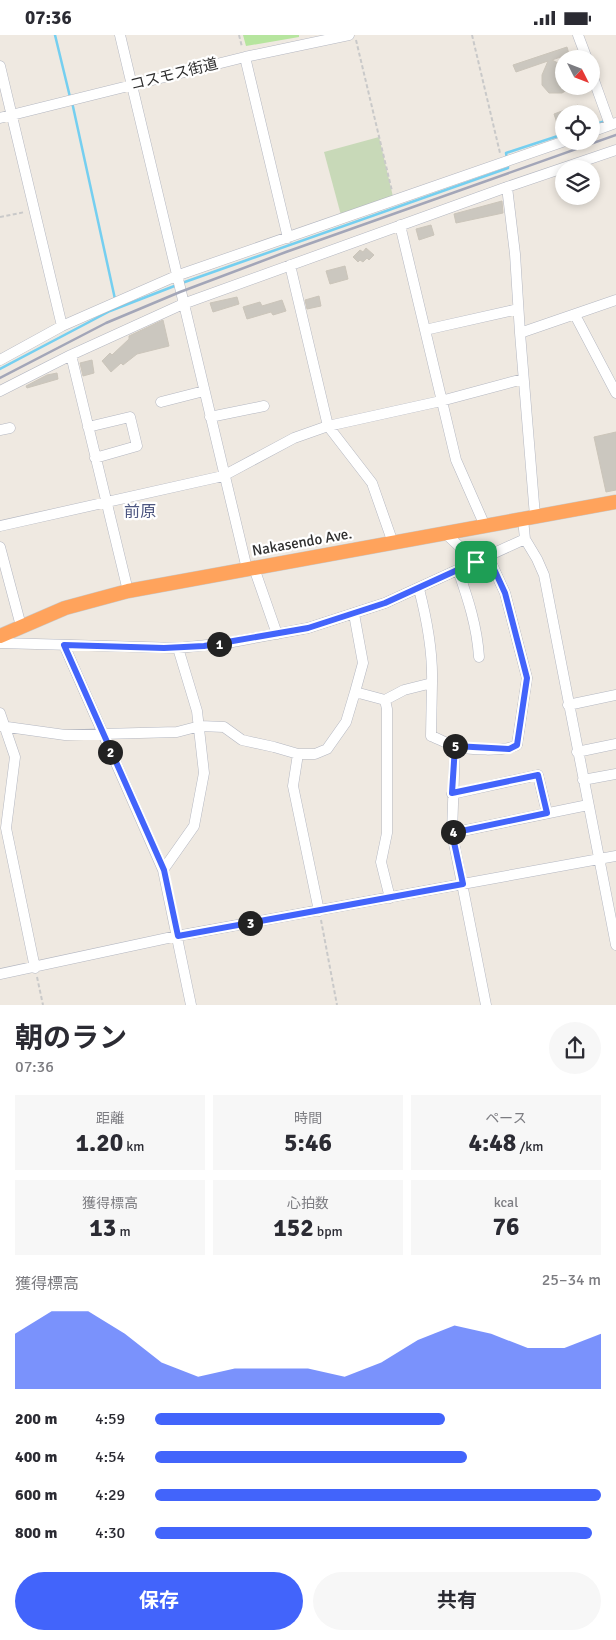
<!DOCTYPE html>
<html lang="ja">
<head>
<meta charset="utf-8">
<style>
	body { margin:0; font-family:Signika,"Noto Sans JP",sans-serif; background:#f7f7f7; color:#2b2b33; height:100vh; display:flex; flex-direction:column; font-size:19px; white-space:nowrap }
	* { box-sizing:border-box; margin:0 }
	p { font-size:16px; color:#7c7c81 }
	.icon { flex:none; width:28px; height:28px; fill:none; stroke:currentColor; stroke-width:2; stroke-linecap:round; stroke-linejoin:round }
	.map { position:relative; height:970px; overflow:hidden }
	.panel { display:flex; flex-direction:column; background:#fff; flex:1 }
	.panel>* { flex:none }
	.needle { width:32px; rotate:132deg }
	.fabs { position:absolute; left:555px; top:15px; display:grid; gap:10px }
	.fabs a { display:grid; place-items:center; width:45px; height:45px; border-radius:50%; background:#fff; box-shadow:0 2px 8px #0003; font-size:25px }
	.pin { position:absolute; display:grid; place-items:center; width:42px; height:42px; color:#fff; margin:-21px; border-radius:10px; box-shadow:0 2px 8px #0006 }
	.km { position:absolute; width:25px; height:25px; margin:-12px; border-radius:50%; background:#222; color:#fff; font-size:14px; line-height:25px; text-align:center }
	.round { display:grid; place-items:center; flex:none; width:52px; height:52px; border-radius:26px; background:#f7f7f7 }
	.summary { display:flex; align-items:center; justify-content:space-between; height:85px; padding:0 15px }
	h1 { font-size:28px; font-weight:700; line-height:38px }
	.stats { display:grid; grid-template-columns:repeat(3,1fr); gap:8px; height:85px; padding:5px 15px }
	.stats div { display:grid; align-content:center; border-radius:0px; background:#f7f7f7; text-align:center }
	.stats b { font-size:25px; font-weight:700 }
	.stats small { font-size:14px; font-weight:400 }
	.stats p { font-size:14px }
	.chart { height:140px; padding:10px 15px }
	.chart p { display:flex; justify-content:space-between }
	.chart svg { width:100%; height:90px; margin-top:5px; fill:#4264fb; opacity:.7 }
	.cta { display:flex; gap:10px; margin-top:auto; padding:10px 15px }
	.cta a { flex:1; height:58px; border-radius:30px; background:#4264fb; color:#fff; font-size:20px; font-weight:700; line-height:58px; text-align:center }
	.cta a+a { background:#f7f7f7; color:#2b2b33 }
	ul { padding:0 15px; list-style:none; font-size:16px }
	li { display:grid; grid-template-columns:80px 60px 1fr; align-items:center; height:38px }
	li i { height:12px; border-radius:6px; background:#4264fb }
	.status { display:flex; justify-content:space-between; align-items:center; height:35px; padding:0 25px; background:#fff; direction:ltr }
	.status svg { height:14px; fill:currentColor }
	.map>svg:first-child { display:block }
</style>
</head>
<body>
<div class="status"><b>07:36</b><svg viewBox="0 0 49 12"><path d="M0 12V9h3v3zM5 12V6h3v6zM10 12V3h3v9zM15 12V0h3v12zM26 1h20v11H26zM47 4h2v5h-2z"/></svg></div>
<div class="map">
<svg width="616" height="970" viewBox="0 0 616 970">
	<rect width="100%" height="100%" fill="#efe9e1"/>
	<path fill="#b6e59e" d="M243,0h56v2l-53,9z"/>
	<path fill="#c8d9b8" d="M379,102l15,64 -52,18 -18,-67z"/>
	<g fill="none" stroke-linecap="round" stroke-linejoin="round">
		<path stroke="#75cff0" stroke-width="2.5" d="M55,0l15,62
			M72,67l43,197
			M591,91l14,-5
			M507,124l-1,-6 58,-19
			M182,248l326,-115v-4
			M0,334l110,-58 67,-26"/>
	</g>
	<path fill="#cbc7bf" stroke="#cbc5ba" d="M567,12l2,7 -17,6 12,6v20h10l-12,7h-13l-7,-8v-10l6,-14 -32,11 -3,-7z
		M578,70l3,9h-17v20l-3,1 -7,-21z
		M502,166l1,12 -47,10 -2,-9z
		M431,190l3,10 -15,5 -3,-11z
		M366,213l8,7 -5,5 -2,-2 -4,4 -3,-2 -2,2 -5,-5 7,-7 3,2z
		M345,231l3,13 -18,5 -4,-13z
		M319,261l2,10 -14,3 -2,-9z
		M237,262l2,7 -26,8 -3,-9z
		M282,265l4,11 -13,4 -2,-3 -24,7 -4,-12 17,-5 2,4z
		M163,285l6,26 -32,8 -14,11 -2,-2 -10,9 -9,-11 8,-8 2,2 17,-16v-3z
		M92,325l2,13 -11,3 -3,-13z
		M57,338l1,6 -31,9 -1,-2 21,-11z
		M616,397v58l-10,2 -12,-55z"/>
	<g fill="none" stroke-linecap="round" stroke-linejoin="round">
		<g stroke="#b4b7c1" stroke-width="11">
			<path id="minor" d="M120,0l127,534
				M578,0l9,24
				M245,22l43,181
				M0,31l62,260
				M591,37l19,53
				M0,83l245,-61 104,-22
				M591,97l25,-9
				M507,152l8,67 5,79 15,183
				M400,190l56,235 29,66
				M290,230l38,161 44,57 21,60
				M575,280l41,78
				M425,295l93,-21
				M520,298l96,-33
				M71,320l112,-51 324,-117 109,-37
				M0,325l62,-34 114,-50 389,-135
				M0,356l71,-36 57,236
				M161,367l43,-11
				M210,382l54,-11
				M88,392l42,-10 7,29 -42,12
				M0,395l10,-2
				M523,484l2,20 12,20 7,16 72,370
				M0,491l223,-50 71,-38 34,-12 113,-25 82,-22
				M445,498l31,29
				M0,512l21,79
				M254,533l23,66
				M458,535c10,29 19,56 21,87
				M419,554c8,31 14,61 13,94
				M354,579l9,49 -8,29 30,8 2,9v124l-6,29 9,36
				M0,608l178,5 49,-5 81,-15 77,-25 140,-64
				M64,610l99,225 28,135
				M385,665l19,-10 28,-7 -1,53c8,3 15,7 23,10 14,4 50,6 63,-1l10,-67 -22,-85 -17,-37
				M568,670l48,-10
				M0,678l15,44 -9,71 29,140
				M0,691l65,9 112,-3 23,-6 24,1 18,13 32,7 24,7h17l12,-5 19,-27 9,-30
				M455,711l-3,87 34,172
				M577,717l39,-8
				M298,719l-5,32 26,125
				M583,745l33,-6
				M452,759l86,-19 9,38
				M452,798l136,-28
				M163,835l31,-44 10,-53 -7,-62 -19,-63
				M0,939l177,-38 439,-80"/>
		</g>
		<g stroke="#c9c9c9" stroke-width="15">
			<path id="highway" d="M0,601l65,-28 63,-17 488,-89"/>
		</g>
		<path stroke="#c9c9c9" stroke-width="2" stroke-dasharray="4 2.5" stroke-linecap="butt" d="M239,0l3,12
			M472,0l28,118
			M356,5l36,151
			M0,182l25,-5
			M321,885l16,85
			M37,942l6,28"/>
		<use href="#minor" stroke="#fff" stroke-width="10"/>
		<use href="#highway" stroke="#ffa35c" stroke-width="14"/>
		<path stroke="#a3a6b8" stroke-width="2.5" d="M0,343l106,-55 74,-31 106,-40 330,-117"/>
	</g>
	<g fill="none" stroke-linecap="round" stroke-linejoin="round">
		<g stroke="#fff" stroke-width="10">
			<path id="route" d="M488,521l17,37 22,85 -10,67 -8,4 -54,-3 -3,47 86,-18 9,38 -95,20 11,51 -285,52 -14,-66 -100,-225 100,3 40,-2 104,-18 77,-25z"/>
		</g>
		<use href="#route" stroke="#4264fb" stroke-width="6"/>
	</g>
	<g text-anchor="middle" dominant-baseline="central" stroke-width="4.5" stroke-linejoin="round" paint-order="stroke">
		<g font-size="15" fill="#2e2e2e" stroke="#fff">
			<text transform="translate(174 39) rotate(-14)">コスモス街道</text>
			<text transform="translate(302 507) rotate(-10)">Nakasendo Ave.</text>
		</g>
		<g font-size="16" fill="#4d5680" stroke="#fff">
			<text x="140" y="477">前原</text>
		</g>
	</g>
</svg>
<div class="fabs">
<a><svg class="needle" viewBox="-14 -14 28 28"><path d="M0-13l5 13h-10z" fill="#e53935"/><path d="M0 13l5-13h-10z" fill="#7c7c81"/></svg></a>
<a><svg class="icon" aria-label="locate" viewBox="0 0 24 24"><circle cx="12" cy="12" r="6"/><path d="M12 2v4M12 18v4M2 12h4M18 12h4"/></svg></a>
<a><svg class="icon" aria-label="layers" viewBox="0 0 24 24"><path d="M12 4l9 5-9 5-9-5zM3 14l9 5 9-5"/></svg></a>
</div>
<div class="pin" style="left:476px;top:527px;background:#1e9e55"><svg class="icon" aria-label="arrive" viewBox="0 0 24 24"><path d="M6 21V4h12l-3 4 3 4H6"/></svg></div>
<b class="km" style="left:219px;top:609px">1</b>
<b class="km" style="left:110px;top:717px">2</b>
<b class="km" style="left:250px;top:888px">3</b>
<b class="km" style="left:453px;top:797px">4</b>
<b class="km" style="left:455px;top:711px">5</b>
</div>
<section class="panel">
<div class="summary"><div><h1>朝のラン</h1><p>07:36</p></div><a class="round"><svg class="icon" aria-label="share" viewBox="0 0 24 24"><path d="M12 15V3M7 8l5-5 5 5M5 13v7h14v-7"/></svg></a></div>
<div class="stats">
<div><p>距離</p><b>1.20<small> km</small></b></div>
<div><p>時間</p><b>5:46</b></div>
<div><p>ペース</p><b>4:48<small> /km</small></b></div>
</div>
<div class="stats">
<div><p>獲得標高</p><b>13<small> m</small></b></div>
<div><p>心拍数</p><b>152<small> bpm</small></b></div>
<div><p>kcal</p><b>76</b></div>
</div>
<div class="chart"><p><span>獲得標高</span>25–34 m</p>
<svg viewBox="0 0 160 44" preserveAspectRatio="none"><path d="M0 44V17L10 6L20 6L30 17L40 31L50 38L60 34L70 34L80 34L90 38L100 31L110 20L120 13L130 17L140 24L150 24L160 17V44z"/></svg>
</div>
<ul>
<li><b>200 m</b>4:59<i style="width:65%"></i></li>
<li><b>400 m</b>4:54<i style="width:70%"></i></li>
<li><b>600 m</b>4:29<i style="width:100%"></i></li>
<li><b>800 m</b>4:30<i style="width:98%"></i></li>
</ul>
<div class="cta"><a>保存</a><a>共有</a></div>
</section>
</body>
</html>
